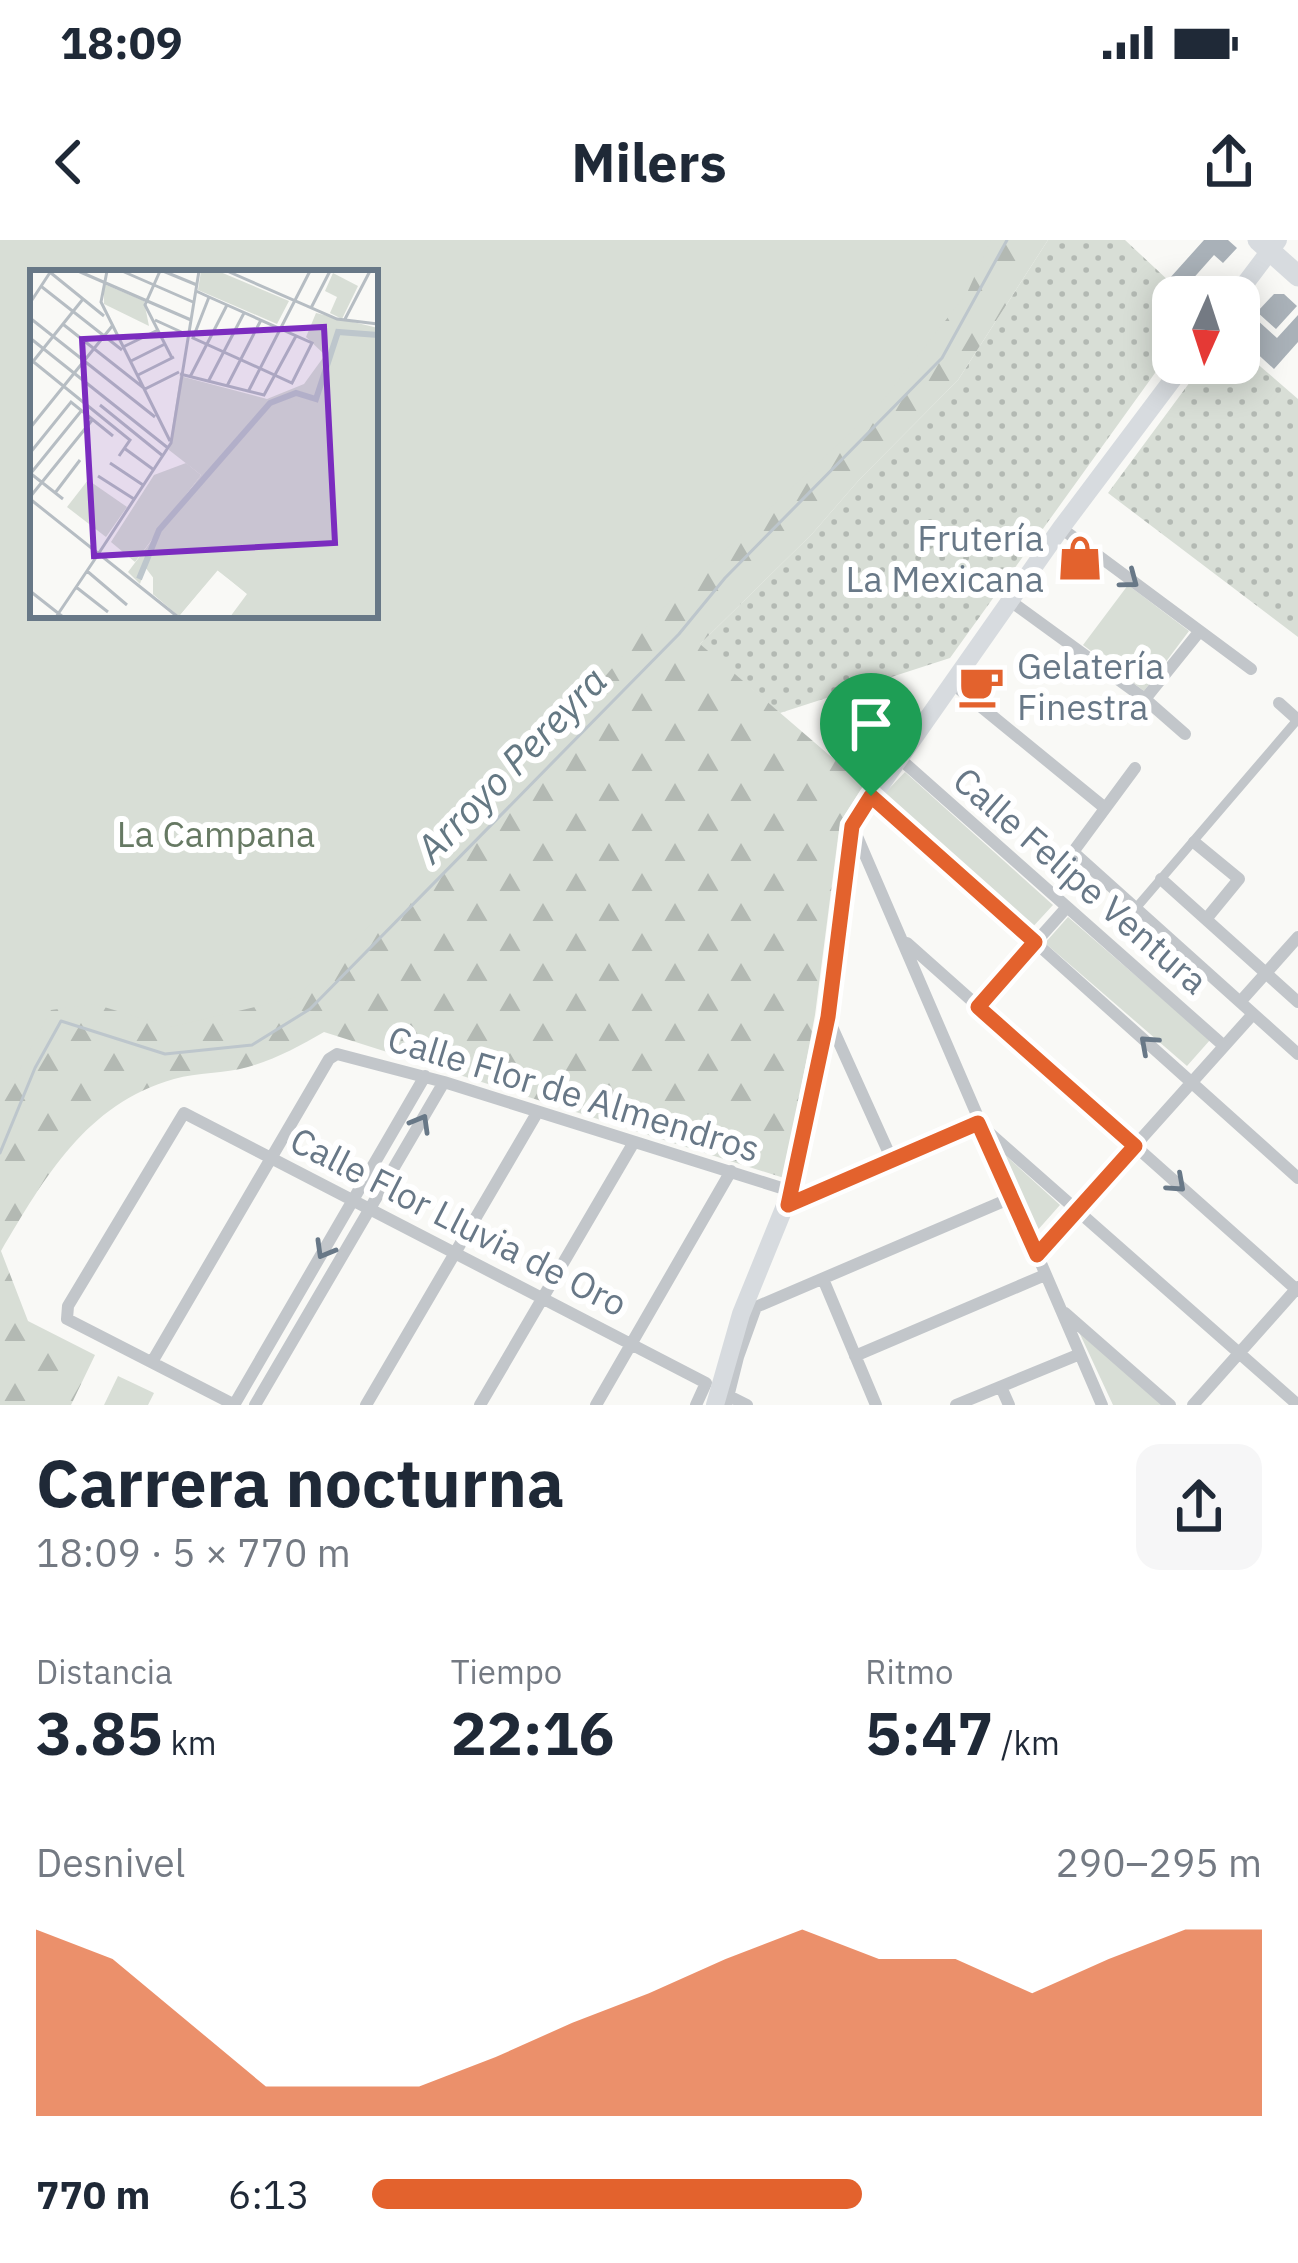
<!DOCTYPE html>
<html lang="es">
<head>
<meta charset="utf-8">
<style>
	body { margin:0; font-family:"IBM Plex Sans",sans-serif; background:#f6f6f7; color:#1f2937; height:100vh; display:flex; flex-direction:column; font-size:45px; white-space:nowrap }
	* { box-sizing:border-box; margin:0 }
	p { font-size:39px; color:#747a83 }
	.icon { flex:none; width:66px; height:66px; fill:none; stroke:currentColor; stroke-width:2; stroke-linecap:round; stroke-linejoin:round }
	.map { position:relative; height:1165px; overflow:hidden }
	.details { display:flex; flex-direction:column; background:#fff; flex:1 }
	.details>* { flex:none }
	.needle { width:78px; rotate:183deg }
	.buttons { position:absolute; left:1152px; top:36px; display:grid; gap:24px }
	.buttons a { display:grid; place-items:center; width:108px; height:108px; border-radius:24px; background:#fff; box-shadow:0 6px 30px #0003; font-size:60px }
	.pin { position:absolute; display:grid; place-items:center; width:102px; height:102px; color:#fff; margin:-123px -51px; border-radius:50% 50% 50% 0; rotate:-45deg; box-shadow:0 0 12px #0007 }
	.pin .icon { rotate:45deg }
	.round { display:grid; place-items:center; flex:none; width:126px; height:126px; border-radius:24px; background:#f6f6f7 }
	.head { display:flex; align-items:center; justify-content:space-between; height:204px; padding:0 36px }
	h1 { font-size:66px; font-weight:800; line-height:90px }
	.figures { display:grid; grid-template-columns:repeat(3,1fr); gap:18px; height:204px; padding:12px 36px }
	.figures div { display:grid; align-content:center }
	.figures b { font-size:60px; font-weight:800 }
	.figures small { font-size:33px; font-weight:400 }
	.figures p { font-size:33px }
	.chart { height:336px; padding:24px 36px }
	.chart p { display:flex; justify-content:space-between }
	.chart svg { width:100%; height:216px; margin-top:12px; fill:#e3622d; opacity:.7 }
	ul { padding:0 36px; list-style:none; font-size:39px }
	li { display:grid; grid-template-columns:192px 144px 1fr; align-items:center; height:90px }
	li i { height:30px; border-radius:15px; background:#e3622d }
	.status { display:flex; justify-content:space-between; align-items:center; height:84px; padding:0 60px; background:#fff; direction:ltr }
	.status svg { height:33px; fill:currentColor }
	header { display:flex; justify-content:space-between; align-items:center; height:156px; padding:0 36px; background:#fff; font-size:54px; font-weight:800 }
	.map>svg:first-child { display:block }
</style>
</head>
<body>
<div class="status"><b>18:09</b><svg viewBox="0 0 49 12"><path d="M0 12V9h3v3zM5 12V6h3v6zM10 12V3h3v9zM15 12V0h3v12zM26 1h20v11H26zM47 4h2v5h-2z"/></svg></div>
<header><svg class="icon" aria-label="back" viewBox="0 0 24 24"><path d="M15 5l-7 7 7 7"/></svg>Milers<svg class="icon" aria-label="share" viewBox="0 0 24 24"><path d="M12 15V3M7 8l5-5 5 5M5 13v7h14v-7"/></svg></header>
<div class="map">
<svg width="1298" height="1165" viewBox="0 0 1298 1165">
	<defs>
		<pattern id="grass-dots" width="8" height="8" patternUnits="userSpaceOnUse" patternTransform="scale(3)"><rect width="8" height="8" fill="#d8ded6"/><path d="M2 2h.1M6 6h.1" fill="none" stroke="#b3b9b3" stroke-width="1.8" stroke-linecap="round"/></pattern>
		<pattern id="forest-firs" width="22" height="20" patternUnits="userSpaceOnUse" patternTransform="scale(3)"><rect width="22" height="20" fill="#d8ded6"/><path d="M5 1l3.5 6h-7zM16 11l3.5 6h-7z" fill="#b3b9b3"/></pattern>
	</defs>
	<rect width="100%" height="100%" fill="#f9f9f6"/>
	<path fill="url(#grass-dots)" d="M1048,0h77l61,57h-13v51l-223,310 -170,55 -81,-68 113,-111 47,-54 99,-100z
		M1239,108l59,51v238l-190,-144 96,-130h35z"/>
	<path fill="url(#forest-firs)" fill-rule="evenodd" d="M0,0h1048l-90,140 -99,100 -47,54 -112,110 164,141 -24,37 -25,193 -31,163 -460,-146c-24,14 -48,27 -76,35 -24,7 -50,5 -74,12 -88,25 -129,98 -173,172l27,70 67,34 -24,50h-71zM33,33h342v342h-342z"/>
	<path fill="#d8ded6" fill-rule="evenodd" d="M0,0h991l-24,53 -90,115 -216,202 -127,151 -237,236 -126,30 -77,-23 -43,6 -51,97zM33,33h342v342h-342z
		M1128,345l61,46 -45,60 -61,-46z
		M905,532l148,133 -24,26 -148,-134z
		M1068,677l142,123 -23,26 -142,-123z
		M992,903l68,62 -24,27z
		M1079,1092l83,73h-49z
		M118,1136l36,17 -6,12h-44z"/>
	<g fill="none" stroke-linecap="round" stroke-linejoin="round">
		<path stroke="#bdc6cc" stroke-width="3" d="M0,913l35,-85 26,-47 104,33 87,-9 58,-36 369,-375 46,-56 217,-220 65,-118"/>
	</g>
	<path fill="#a9b1b8" d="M1204,0h24l9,8 -14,15 -9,-8 -24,27 13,11 -13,4 -21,-18z
		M1274,54h10l13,12 -21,23 -19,-17z
		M1245,69l32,29 21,-23v27l-24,27 -35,-32v-21z
		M1078,309l21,14 -8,10 -20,-14z"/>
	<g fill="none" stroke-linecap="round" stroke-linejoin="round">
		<path stroke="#c2c6ca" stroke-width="9" d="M1136,668l162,-189"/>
		<path stroke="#c2c6ca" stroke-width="12" d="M1061,288l190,141
			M1009,360l136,99 40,35
			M952,443l153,125
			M1145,459l54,-67
			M1279,463l19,17
			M899,518l325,288
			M1135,528l-62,84 225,202
			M871,555l427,383
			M853,587l249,578
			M1194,602l45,37 -32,39
			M1161,639l137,123
			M907,703l391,348
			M1240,762l58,-65
			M978,767l89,-100
			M828,778l64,142
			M788,965l190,-82 320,282
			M1037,1015l216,-241
			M823,1039l53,126
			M742,1073l269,-115
			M1065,1073l105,92
			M855,1116l190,-81
			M152,1122l177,-303 8,-5 107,28 347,109
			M1001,1147l8,18
			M721,1152l26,13
			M234,1165l191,-329
			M235,1165l-168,-86 1,-13 116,-193 522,270 -10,22
			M255,1165l189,-323
			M366,1165l171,-292
			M480,1165l154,-263
			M596,1165l135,-234
			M726,1165l12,-48 18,-50
			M956,1165l124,-51
			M1193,1165l105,-118"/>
		<path stroke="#d7dbdf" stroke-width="18" d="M1235,57l43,-57
			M715,1165l26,-91 50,-123 37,-174 24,-191 209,-298 124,-165"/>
		<path stroke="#d7dbdf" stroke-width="21" d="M1258,0l40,36"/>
	</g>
	<defs><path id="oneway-chevron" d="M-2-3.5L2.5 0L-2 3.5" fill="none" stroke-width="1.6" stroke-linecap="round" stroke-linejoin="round" transform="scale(3)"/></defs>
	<g stroke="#687887">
		<use href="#oneway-chevron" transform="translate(1130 340) rotate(37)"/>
		<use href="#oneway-chevron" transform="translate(1148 804) rotate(-138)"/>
		<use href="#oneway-chevron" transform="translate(421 883) rotate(-60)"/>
		<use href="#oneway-chevron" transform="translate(1177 944) rotate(42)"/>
		<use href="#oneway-chevron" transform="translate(324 1010) rotate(120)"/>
	</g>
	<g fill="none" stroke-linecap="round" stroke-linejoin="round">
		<g stroke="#fff" stroke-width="24">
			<path id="route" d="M871,556l164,146 -57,65 157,139 -98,109 -59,-132 -190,82 40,-188 24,-191z"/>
		</g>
		<use href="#route" stroke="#e3622d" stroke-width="15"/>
	</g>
	<defs>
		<g id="shop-bare" transform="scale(3.6)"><path d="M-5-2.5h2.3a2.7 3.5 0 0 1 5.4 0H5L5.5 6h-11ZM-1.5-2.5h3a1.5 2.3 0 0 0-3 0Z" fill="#e3622d" stroke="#fff" stroke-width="2.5" paint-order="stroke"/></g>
		<g id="cafe-bare" transform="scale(3.6)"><path d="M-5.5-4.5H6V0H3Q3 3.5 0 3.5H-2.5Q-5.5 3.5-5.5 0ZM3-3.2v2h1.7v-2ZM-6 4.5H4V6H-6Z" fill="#e3622d" stroke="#fff" stroke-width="2.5" paint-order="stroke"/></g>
	</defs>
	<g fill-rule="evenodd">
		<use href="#shop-bare" x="1080" y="318"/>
		<use href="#cafe-bare" x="981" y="446"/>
	</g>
	<g text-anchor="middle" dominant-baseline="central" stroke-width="12" stroke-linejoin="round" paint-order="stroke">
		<g font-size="36" fill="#687887" stroke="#fff" text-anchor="end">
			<text x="1044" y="297">Frutería<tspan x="1044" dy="41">La Mexicana</tspan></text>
			<text x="1017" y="425" text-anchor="start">Gelatería<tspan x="1017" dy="41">Finestra</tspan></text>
		</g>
		<g font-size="36" fill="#667963" stroke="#fff">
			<text x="216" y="593">La Campana</text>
		</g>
		<g font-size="36" fill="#687887" stroke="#fff">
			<text transform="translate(1081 640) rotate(41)">Calle Felipe Ventura</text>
			<text transform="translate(574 853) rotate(17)">Calle Flor de Almendros</text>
			<text transform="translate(459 981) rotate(27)">Calle Flor Lluvia de Oro</text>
		</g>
		<g font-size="39" font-style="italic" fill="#647883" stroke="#fff">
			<text transform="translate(511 524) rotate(-46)">Arroyo Pereyra</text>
		</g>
	</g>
	<g transform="translate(30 30)">
		<rect width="348" height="348" fill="#f9f9f6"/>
		<path d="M156,193l15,12 -66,87 -24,-20 43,-67zM58,210l39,27 -21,30 -39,-30z" fill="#d8ded6"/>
		<path d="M286,43l62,15v256l-110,26 -51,-40 -38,46 -26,-22v-22l-8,-4 -5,16 -12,-12 73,-97 -32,-25 11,-74 87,23 37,-15 21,-29 -19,-18z" fill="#d8ded6"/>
		<path d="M171,1h17l71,30 -12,23 -79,-34zM303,3l25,13 -16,33 -12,-6 7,-16 -12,-6zM74,14l40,17 5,25 -45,-22zM317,60l31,9v278h-148l17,-23 -29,-24 -39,46 -26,-22 5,-10 -13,-17 10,-24 117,-138 46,-5z" fill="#d8ded6"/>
		<path fill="none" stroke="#bdc6cc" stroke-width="6" d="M109,309l20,-49 111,-127 26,-10 20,6 22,-67 40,3"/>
		<path fill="none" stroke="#b6bdc3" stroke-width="3" d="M48,1l113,49M77,1l-6,31 69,139M92,1l71,31M130,1l-15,34 27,53M133,1l34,14M197,1l110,48 41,5M21,3l53,43M12,17l80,63M166,21l13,6 18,8 85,38 -20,40 -99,-45 16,-41M0,33l21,-32M281,38l19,-37M0,48l125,99M125,50l35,16M314,51l26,-50M34,55l81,64 34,-17M0,68l138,110M93,77l35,-17M0,89l100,81 -11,16M101,91l34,-17M1,94l52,-65M150,104l84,21 32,-59M108,105l36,-18M160,107l37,-72M178,112l36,-69M197,116l34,-66M218,122l62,-121M70,135l63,51M0,158l83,-103M94,178l30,22M0,183l41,-51 42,34M80,193l33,22M0,203l33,26M1,203l51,-63M68,206l36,23M25,223l25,-33M0,227l63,-78M0,229l148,118M65,289l76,-116 28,-172M57,301l40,34M46,317l32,25M0,321l33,26M26,347l39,-58"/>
		<path fill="#7b2cbf" fill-opacity="0.15" stroke="#7b2cbf" stroke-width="6" d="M294,57l11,216 -241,13 -12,-217z"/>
		<rect width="348" height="348" fill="none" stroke="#687887" stroke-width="6"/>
	</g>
</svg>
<div class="buttons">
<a><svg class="needle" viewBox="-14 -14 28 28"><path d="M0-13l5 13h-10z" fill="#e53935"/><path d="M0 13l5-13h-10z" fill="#747a83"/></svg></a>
</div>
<div class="pin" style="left:871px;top:556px;background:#1e9e55"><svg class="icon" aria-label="arrive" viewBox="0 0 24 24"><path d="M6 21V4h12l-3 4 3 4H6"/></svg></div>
</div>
<section class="details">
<div class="head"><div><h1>Carrera nocturna</h1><p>18:09 · 5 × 770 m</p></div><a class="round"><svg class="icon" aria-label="share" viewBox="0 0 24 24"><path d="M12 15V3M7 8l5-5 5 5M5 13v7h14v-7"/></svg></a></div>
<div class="figures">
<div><p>Distancia</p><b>3.85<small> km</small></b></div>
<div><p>Tiempo</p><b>22:16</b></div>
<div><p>Ritmo</p><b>5:47<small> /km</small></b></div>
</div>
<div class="chart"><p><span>Desnivel</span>290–295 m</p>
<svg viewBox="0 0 160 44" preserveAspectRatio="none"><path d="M0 44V6L10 12L20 25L30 38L40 38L50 38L60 32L70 25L80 19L90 12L100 6L110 12L120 12L130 19L140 12L150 6L160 6V44z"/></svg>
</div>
<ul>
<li><b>770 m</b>6:13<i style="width:55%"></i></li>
</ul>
</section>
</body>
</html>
